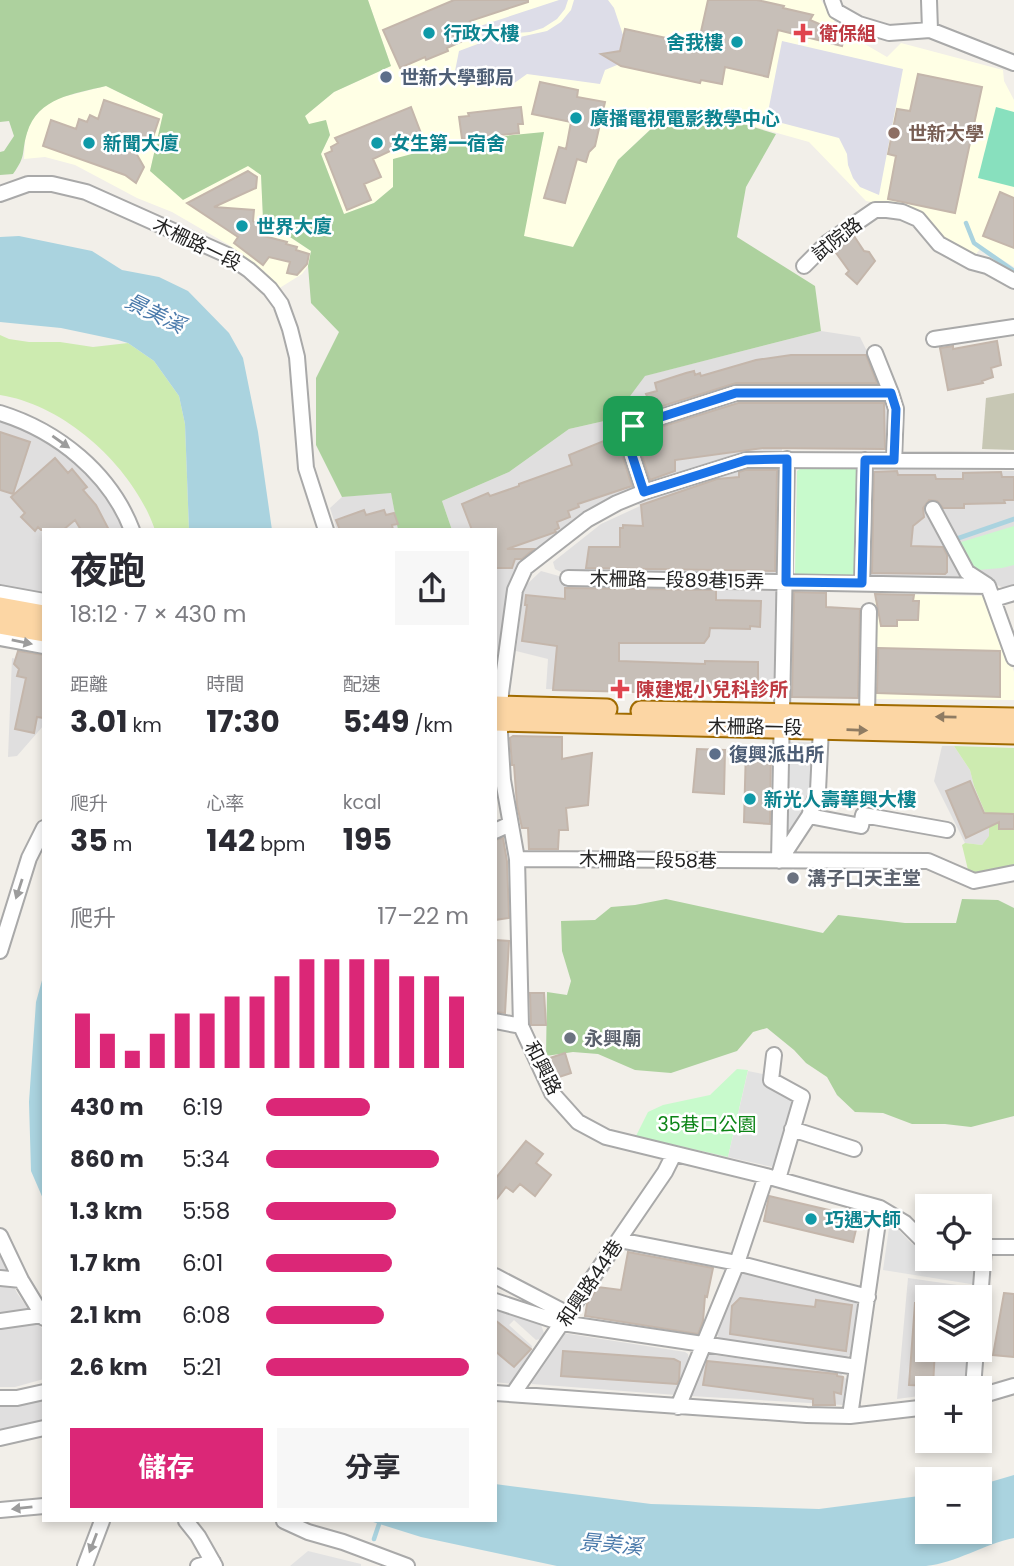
<!DOCTYPE html>
<html lang="zh-TW">
<head>
<meta charset="utf-8">
<style>
	body { margin:0; font-family:Poppins,"Noto Sans TC",sans-serif; background:#f7f7f7; color:#2b2b33; height:100vh; display:flex; flex-direction:column; font-size:26px; white-space:nowrap }
	* { box-sizing:border-box; margin:0 }
	p { font-size:23px; color:#7c7c81 }
	.icon { flex:none; width:38px; height:38px; fill:none; stroke:currentColor; stroke-width:2; stroke-linecap:round; stroke-linejoin:round }
	.map { position:relative; flex:1; overflow:hidden }
	.drawer { position:absolute; left:42px; top:528px; width:455px; height:994px; display:flex; flex-direction:column; background:#fff; border-radius:0px; box-shadow:0 4px 10px #0003 }
	.drawer>* { flex:none }
	.fabs { position:absolute; left:915px; top:1194px; display:grid; gap:14px }
	.fabs a { display:grid; place-items:center; width:77px; height:77px; border-radius:0px; background:#fff; box-shadow:0 4px 10px #0003; font-size:35px }
	.pin { position:absolute; display:grid; place-items:center; width:60px; height:60px; color:#fff; margin:-30px; border-radius:14px; box-shadow:0 4px 10px #0006 }
	.round { display:grid; place-items:center; flex:none; width:74px; height:74px; border-radius:0px; background:#f7f7f7 }
	.summary { display:flex; align-items:center; justify-content:space-between; height:119px; padding:0 28px }
	h1 { font-size:38px; font-weight:700; line-height:52px }
	.metrics { display:grid; grid-template-columns:repeat(3,1fr); gap:10px; height:119px; padding:7px 28px }
	.metrics div { display:grid; align-content:center }
	.metrics b { font-size:30px; font-weight:700 }
	.metrics small { font-size:19px; font-weight:400 }
	.metrics p { font-size:19px }
	.chart { height:196px; padding:14px 28px }
	.chart p { display:flex; justify-content:space-between }
	.chart svg { width:100%; height:126px; margin-top:7px; stroke:#db2777; stroke-width:6 }
	.cta { display:flex; gap:14px; margin-top:auto; padding:14px 28px }
	.cta a { flex:1; height:80px; border-radius:0px; background:#db2777; color:#fff; font-size:28px; font-weight:700; line-height:80px; text-align:center }
	.cta a+a { background:#f7f7f7; color:#2b2b33 }
	ul { padding:0 28px; list-style:none; font-size:23px }
	li { display:grid; grid-template-columns:112px 84px 1fr; align-items:center; height:52px }
	li i { height:18px; border-radius:9px; background:#db2777 }
	.map>svg:first-child { display:block }
</style>
</head>
<body>
<div class="map">
<svg width="1014" height="1566" viewBox="0 0 1014 1566">
	<rect width="100%" height="100%" fill="#f2efe9"/>
	<path fill="#e0dfdf" d="M821,331l39,6 26,53 3,60 -107,-1 -3,127 -218,-4 -6,-3 -2,-7 48,-38 39,-18 -6,-6 -58,22 -66,72 -13,62h-2v-126h-43l-10,-29 67,-29 60,-43 44,-10 31,-43z
		M0,420l45,19 32,23 29,33 19,35h-81v65l-44,-9z
		M872,469l142,2v118l-4,2 -28,-13 -111,-3 -5,-6 4,-97z
		M391,492l7,38h-61l-7,-22 12,-11z
		M541,571l25,7 1,9 211,4 -2,104 -230,-6 2,-30 -32,-8 8,-64z
		M12,658l32,7v60l-27,31 -9,1z
		M942,746h12l16,24 4,16 15,36 1,14 -8,9 -17,-2 -31,-62z
		M0,1255l17,38 27,38v48l-29,8h-15z
		M746,1272l107,28 5,5 -8,50 -5,2 -125,-18 -6,-8 23,-57z
		M908,1278l70,10 -1,9h-49v52h45l-4,39h-41l-1,7 -30,4z
		M495,1308l46,17 3,8 -1,5 -7,2 -22,-20 -5,5 23,21 -1,9 -19,29 -17,-2z
		M563,1333l122,19 3,2 1,6 -13,35 -144,-11 -2,-4z
		M707,1354l134,19 5,6 -3,26 -153,-9z
		M44,1397v27l-44,10v-30z"/>
	<path fill="#ffffe5" d="M368,0h453l18,29 48,28 14,-14 102,27 1,11 10,19v167l-32,-20 -7,8 -12,-1 -13,-7 -35,-37 -49,-9 -57,-59 -88,-25 -55,-3 -48,46 -44,87 -51,-11 21,-103 -151,54 -19,16 -30,11 -23,-60 9,-19 -5,-15 -17,5 -3,-9 29,-24 57,-26z
		M106,86l57,28 -13,57 99,-5 12,9 2,44 48,32 -3,15 -6,8 -24,15 -14,-18 -35,-26 -57,-33 -35,-14 -62,-33 -30,-8 -21,2 1,-20 6,-19 20,-20z
		M875,594l114,2 25,76v28l-140,-1z"/>
	<path fill="#c7c7b4" d="M1014,393v57l-32,-1 4,-51z"/>
	<path fill="#cdebb0" d="M0,335l9,4 20,3h31l33,5 35,-4 26,18 25,35 6,28 4,106h-34c-21,-62 -89,-125 -155,-135z
		M954,746l60,2v117l-45,9 -7,-29 3,-2 17,2 7,-9v-14l-15,-36 -4,-16z"/>
	<path fill="#add19e" d="M0,0h368l23,66 -57,26 -29,24 4,8 17,-4 4,15 -9,19 23,60 30,-11 19,-16v-28l71,-19 80,-8 -20,104 49,11 45,-87 49,-46 54,3 55,17 -30,53 -9,50 78,49 6,45 -176,45 -32,43 -44,10 -60,43 -67,29 10,29h-54l-7,-37 -49,4 -26,-52v-67l23,-46 -28,-29 -3,-37 3,-15 -48,-32 -2,-44 -13,-9 -65,34 -33,-29 13,-57 -57,-28c-32,8 -68,11 -79,47 -6,20 0,22 -14,41l-13,1v-23l4,-1 10,-15 -5,-15 -9,1z
		M666,899l157,34 15,-18 67,8h51l6,-24 36,1 16,8v208l-43,11 -26,-3h-33l-29,-11 -28,-1 -18,-17 -10,-18 -21,-14 -12,-13 -27,-22 -14,4 -16,19 -66,22 -36,-3 -37,-16 -25,-2 -27,4 1,-64 20,3 4,-14 -9,-30 -1,-30 34,-1 16,-13 24,-2z"/>
	<path fill="#c8facc" d="M800,469h56l3,2 -3,100 -4,4 -57,-1 2,-103z
		M1014,526v39l-12,3 -25,2 -6,-5 -13,-22z
		M737,1069l11,1 -20,87 -92,-21 12,-24 15,-7 47,-10z"/>
	<path fill="#88e0be" d="M996,107l18,5v75l-36,-9z"/>
	<path fill="#e2e2e2" d="M790,742h27l-2,47 -29,54z
		M748,1071l20,4 29,22 -20,71 -49,-11z
		M890,1221l22,23 15,2 1,12h50l-1,27 -94,-15z
		M308,1551l53,13v2h-71z"/>
	<path fill="#dddde8" d="M559,0h9l-3,9 -8,10 -14,9 -13,4 -29,2 -12,-3 -9,-5z
		M574,0h34l6,8 9,27 -6,30 -12,5 -5,14 -73,-10 -14,10 -27,-6 -26,5 -5,-12 4,-20 24,-9 -2,-10 30,7 36,-8 14,-9 10,-12z
		M782,41l121,28 -24,126 -19,-8 -7,-9 -5,-13 -1,-11 -8,-16 -61,-16 -10,-10z"/>
	<path fill="#aad3df" d="M19,236l73,15 30,19 37,7 29,14 41,42 14,25 15,74 14,98h-83l-4,-106 -6,-28 -25,-35 -26,-18 -10,-3 -57,-12 -61,-6v-85z
		M44,973v228l-13,-30 -2,-69 7,-100z
		M1014,1475v63c-30,6 -58,25 -88,28h-369l-136,-29 -51,-16h125v-37l156,20 168,5 108,-14 1,36h52v-46z"/>
	<g fill="none" stroke-linecap="round" stroke-linejoin="round">
		<path stroke="#aad3df" stroke-width="4.5" d="M966,223l8,20 40,28
			M956,539l58,-20
			M374,1539l6,-18"/>
	</g>
	<path fill="#c7bfb8" stroke="#c4b6ab" stroke-width="2" d="M454,0h74v2l-58,19 6,14 -29,13 1,3 -22,9 -1,-3 -25,11 -17,-38z
		M708,0h49l27,6 -1,2 30,7 -3,5 35,15 -3,11 -64,-16 -10,47 -43,-10 -3,17 -21,-4 -1,3 -79,-17 -20,-12 19,-3 5,-22 73,16z
		M918,74l64,13 -27,126 -67,-14 8,-43 -8,-2 9,-45 13,2z
		M540,82l38,8 -1,7 28,5 -10,44 -6,6 -3,10 -9,-3 -12,44 -21,-5 15,-51 7,2 5,-27 -39,-8z
		M104,100l55,19 -7,21 -28,-8 20,35 -8,16 -11,-8 -82,-29 8,-26 25,9 3,-10 8,3 3,-7 8,4z
		M411,107l11,29 -49,23 8,18 -17,7 7,16 -24,10 -22,-56 7,-3 -1,-4 7,-4 -3,-5z
		M521,107l2,17h-5l1,9 -57,6 -3,-22 10,-1 -1,-3z
		M248,171l9,6 -1,11 -42,19 40,3 -1,11 14,10 -3,5 23,6 -1,2 11,3 -1,3 13,4 -2,10 -10,11 -10,-2 3,-11 -21,-5 -6,8 -29,-22 4,-6 -51,-34z
		M1000,192l14,6v50l-31,-12z
		M854,236l10,15 5,1 6,9 -18,23 -11,-10 3,-3 -15,-21z
		M997,341l4,24 -10,3 2,9 -11,4 1,2 -35,7 -8,-42 13,-2v3z
		M791,355h75l11,28h-141l-102,32v-3l7,-2 -2,-5 8,-9 -1,-2 11,-3 -2,-8 31,-10 8,-2 1,4 5,-2 1,3 55,-16z
		M738,403h146l1,46 -122,-1 -88,12v11l-25,9 -14,-43 2,-3z
		M0,432l30,10 -17,52 -13,-4z
		M616,436l16,50 -54,18 1,3 -11,4 2,6 -13,5 2,6 -4,2 1,2 -49,17h27l-12,10h-7l-3,9h-17v-38h-23l-10,-26 26,-11 2,3 29,-10v-2l53,-19 -3,-10z
		M55,458l13,15 4,-4 15,18 -4,3 13,15 13,25h-28l-6,-10 -12,10h-22l-3,-3 -3,4 -14,-14 4,-4 -14,-16z
		M745,470h32l-2,101 -189,-3 3,-21h31v-19h3v-3l20,1 -2,-21 76,-26 22,-2v-5z
		M897,471l1,4h37l1,4h27v-6l38,-1 1,5h12v23h-10l1,3 -41,1v4h-21l-6,-7 -8,-1 -6,8 1,9 -11,9 -2,20 32,1 4,8v17l-2,2 -73,-1 2,-101z
		M364,510l2,5 18,-5 2,5 8,-2 4,11 -6,1 1,5h-53l-4,-10z
		M565,588l151,2v10l45,1 -1,26 -10,-1v3l-40,-1 -1,8 -5,7h-85v18l86,3v-3l53,1v25l-123,-3v8l-82,-2 4,-44 -35,-5 5,-36h-2l1,-10 39,4z
		M794,592l32,1v14l34,2 -2,89 -66,-1z
		M875,594l39,1 -1,6h6l-1,19h-21v6h-16z
		M878,648l122,3v46l-123,-4z
		M18,651l26,4v63l-7,-1 -3,16 -19,-4 11,-51 -9,-2 2,-7 -5,-5z
		M513,736l49,1v22l30,-6 -4,52 -22,3 2,22h-9l-1,19h-29l-1,-21h-6l-5,-23 -3,-40h-2l-2,-27z
		M746,747l25,1 -1,76 -26,-2z
		M697,749l28,1 -1,44 -31,-2z
		M970,781l14,32 30,1v15h-15v-7l-33,16 -20,-47z
		M503,838l4,23 2,57 -14,2v-80z
		M495,940l14,1 -4,72 -10,-1z
		M530,993h14l2,32h-15z
		M565,1053l6,20 -15,5 -6,-20z
		M526,1141l17,13 -7,9 15,12 -16,21 -15,-12 -7,8 -7,-5 -11,14v-22z
		M769,1196l90,21 -6,25 -89,-21z
		M628,1252l85,16 -6,29 -2,-1 -2,25 -5,13 -113,-18 2,-12 11,-17 23,3z
		M1004,1293l10,1v63l-21,-2z
		M740,1298l75,9 1,-7 36,5 -6,46 -116,-17 2,-28z
		M915,1303l13,1v45h7l-2,37 -24,-1z
		M495,1320l36,29 -17,18 -19,-16z
		M563,1351l111,8 6,3 -1,18 -2,4 -116,-8z
		M707,1361l130,13v2l6,1 -2,17 -7,-2 1,13h-22v-6l-110,-14z"/>
	<g fill="none" stroke-linecap="round" stroke-linejoin="round">
		<g stroke="#a9a9a9" stroke-width="18">
			<path id="minor" d="M832,0l4,11 23,13 30,9 41,-3 84,33
				M929,0l1,30
				M0,194l28,-10h24l34,8 141,63 22,15 21,19 11,15 9,25 7,28 9,111 20,62
				M804,266l23,-23 48,-33h12l15,2 16,7 21,25 33,18 15,4 27,15
				M934,339l80,-12
				M875,353l16,40
				M0,413c58,18 110,60 132,117
				M644,492l-19,-58 8,-8 103,-33h155l5,16 -2,51
				M933,509l34,63 20,13
				M568,578l420,8
				M862,583l3,-123
				M988,586l26,72
				M0,593l44,8
				M994,599l20,-6
				M0,638l44,8
				M867,715l2,-104
				M809,816l9,-25 3,-63
				M495,831l15,-7
				M517,859l411,2 46,20 40,-8
				M780,860l29,-44 52,10 2,-11 84,15
				M779,861l8,-402
				M0,951l29,-93 15,-30
				M495,1021l26,5
				M774,1055l-3,25 31,17 -24,82
				M792,1129l62,20
				M0,1236l21,44 23,38
				M928,1239l-8,-1 -15,-15 -25,-15 -114,-32 -160,-39 -28,-15 -26,-29 -31,-67 -4,-167 -14,-79 -3,-47 1,-40 14,-103 10,-22 63,-49 29,-16 27,-11 102,-32 268,1
				M619,1240l118,23 131,34
				M980,1247h34
				M495,1276l73,38
				M0,1278l21,2
				M980,1300l4,-52
				M495,1301l67,22 295,44
				M0,1321l42,-6
				M973,1388l3,-39
				M495,1393l312,22 43,1 78,-9
				M513,1394l152,-222 9,-18
				M980,1396l34,-10
				M0,1398h17l27,-6
				M678,1407l59,-144 29,-87
				M850,1416l30,-208
				M0,1438l44,-10
				M0,1510l44,-4
				M186,1521l12,15 17,30
				M284,1521l24,11 35,10 64,24
				M85,1566l17,-45
				M198,1566l15,-4"/>
		</g>
		<g stroke="#a06b00" stroke-width="23">
			<path id="major" d="M0,607l44,8
				M0,624l44,8
				M495,706l112,3
				M641,711l373,7
				M495,721l519,13"/>
		</g>
		<use href="#minor" stroke="#fff" stroke-width="14"/>
		<use href="#major" stroke="#fcd6a4" stroke-width="19"/>
	</g>
	<defs><path id="oneway-solid" d="M-6-.8H1V-3.2L6.5 0L1 3.2V.8H-6Z" transform="scale(1.75)"/></defs>
	<g fill="#9c9c9c">
		<use href="#oneway-solid" transform="translate(61 442) rotate(35)"/>
		<use href="#oneway-solid" transform="translate(22 642) rotate(11)"/>
		<use href="#oneway-solid" transform="translate(19 889) rotate(108)"/>
		<use href="#oneway-solid" transform="translate(22 1508) rotate(174)"/>
		<use href="#oneway-solid" transform="translate(93 1543) rotate(111)"/>
	</g>
	<g fill="#8f7c63">
		<use href="#oneway-solid" transform="translate(946 717) rotate(-179)"/>
		<use href="#oneway-solid" transform="translate(857 730) rotate(2)"/>
	</g>
	<g fill="none" stroke-linecap="round" stroke-linejoin="round">
		<g stroke="#fff" stroke-width="14">
			<path id="route" d="M736,393h155l5,16 -2,51h-29l-3,123 -76,-1 1,-123 -41,1 -102,32 -19,-58 8,-8z"/>
		</g>
		<use href="#route" stroke="#1a73e8" stroke-width="9"/>
	</g>
	<g fill="#0f9aa8" stroke="#fff" stroke-width="2.5">
		<circle cx="429" cy="33" r="7"/>
		<circle cx="737" cy="42" r="7"/>
		<circle cx="576" cy="118" r="7"/>
		<circle cx="89" cy="143" r="7"/>
		<circle cx="377" cy="143" r="7"/>
		<circle cx="242" cy="226" r="7"/>
		<circle cx="750" cy="799" r="7"/>
		<circle cx="811" cy="1219" r="7"/>
	</g>
	<g fill="#e0444e" stroke="#fff" stroke-width="2.5">
		<path d="M799.5 22.5h7v7h7v7h-7v7h-7v-7h-7v-7h7z"/>
		<path d="M616.5 678.5h7v7h7v7h-7v7h-7v-7h-7v-7h7z"/>
	</g>
	<g fill="#5c6f8a" stroke="#fff" stroke-width="2.5">
		<circle cx="386" cy="77" r="7"/>
		<circle cx="715" cy="754" r="7"/>
	</g>
	<circle fill="#8d6e63" stroke="#fff" stroke-width="2.5" cx="894" cy="133" r="7"/>
	<g fill="#6b7280" stroke="#fff" stroke-width="2.5">
		<circle cx="793" cy="878" r="7"/>
		<circle cx="570" cy="1038" r="7"/>
	</g>
	<g text-anchor="middle" dominant-baseline="central" stroke-width="5" stroke-linejoin="round" paint-order="stroke">
		<g font-size="19" font-weight="bold" fill="#0d838f" stroke="#fff" text-anchor="start">
			<text x="443" y="33">行政大樓</text>
			<text x="723" y="42" text-anchor="end">舍我樓</text>
			<text x="590" y="118">廣播電視電影教學中心</text>
			<text x="103" y="143">新聞大廈</text>
			<text x="391" y="143">女生第一宿舍</text>
			<text x="256" y="226">世界大廈</text>
			<text x="764" y="799">新光人壽華興大樓</text>
			<text x="825" y="1219">巧遇大師</text>
		</g>
		<g font-size="19" font-weight="bold" fill="#be3a42" stroke="#fff" text-anchor="start">
			<text x="819" y="33">衛保組</text>
			<text x="636" y="689">陳建焜小兒科診所</text>
		</g>
		<g font-size="19" font-weight="bold" fill="#4e5e75" stroke="#fff" text-anchor="start">
			<text x="400" y="77">世新大學郵局</text>
			<text x="729" y="754">復興派出所</text>
		</g>
		<g font-size="19" font-weight="bold" fill="#785e54" stroke="#fff" text-anchor="start">
			<text x="908" y="133">世新大學</text>
		</g>
		<g font-size="19" fill="#222" stroke="#fff">
			<text transform="translate(837 239) rotate(-38)">試院路</text>
			<text transform="translate(197 244) rotate(26)">木柵路一段</text>
			<text transform="translate(677 580) rotate(1)">木柵路一段89巷15弄</text>
			<text transform="translate(755 727) rotate(1)">木柵路一段</text>
			<text transform="translate(648 860) rotate(1)">木柵路一段58巷</text>
			<text transform="translate(543 1068) rotate(63)">和興路</text>
			<text transform="translate(590 1283) rotate(-56)">和興路44巷</text>
		</g>
		<g font-size="19" font-weight="bold" fill="#5b616d" stroke="#fff" text-anchor="start">
			<text x="807" y="878">溝子口天主堂</text>
			<text x="584" y="1038">永興廟</text>
		</g>
		<g font-size="19" fill="#0c8416" stroke="#fff">
			<text x="707" y="1124">35巷口公園</text>
		</g>
		<g font-size="21" font-style="italic" fill="#4a7aab" stroke="#fff">
			<text transform="translate(155 313) rotate(26)">景美溪</text>
			<text transform="translate(611 1544) rotate(5)">景美溪</text>
		</g>
	</g>
</svg>
<div class="fabs">
<a><svg class="icon" aria-label="locate" viewBox="0 0 24 24"><circle cx="12" cy="12" r="6"/><path d="M12 2v4M12 18v4M2 12h4M18 12h4"/></svg></a>
<a><svg class="icon" aria-label="layers" viewBox="0 0 24 24"><path d="M12 4l9 5-9 5-9-5zM3 14l9 5 9-5"/></svg></a>
<a>+</a>
<a>−</a>
</div>
<div class="pin" style="left:633px;top:426px;background:#1e9e55"><svg class="icon" aria-label="arrive" viewBox="0 0 24 24"><path d="M6 21V4h12l-3 4 3 4H6"/></svg></div>
<section class="drawer">
<div class="summary"><div><h1>夜跑</h1><p>18:12 · 7 × 430 m</p></div><a class="round"><svg class="icon" aria-label="share" viewBox="0 0 24 24"><path d="M12 15V3M7 8l5-5 5 5M5 13v7h14v-7"/></svg></a></div>
<div class="metrics">
<div><p>距離</p><b>3.01<small> km</small></b></div>
<div><p>時間</p><b>17:30</b></div>
<div><p>配速</p><b>5:49<small> /km</small></b></div>
</div>
<div class="metrics">
<div><p>爬升</p><b>35<small> m</small></b></div>
<div><p>心率</p><b>142<small> bpm</small></b></div>
<div><p>kcal</p><b>195</b></div>
</div>
<div class="chart"><p><span>爬升</span>17–22 m</p>
<svg viewBox="0 0 160 44" preserveAspectRatio="none"><path d="M5 44V25M15 44V32M25 44V38M35 44V32M45 44V25M55 44V25M65 44V19M75 44V19M85 44V12M95 44V6M105 44V6M115 44V6M125 44V6M135 44V12M145 44V12M155 44V19"/></svg>
</div>
<ul>
<li><b>430 m</b>6:19<i style="width:51%"></i></li>
<li><b>860 m</b>5:34<i style="width:85%"></i></li>
<li><b>1.3 km</b>5:58<i style="width:64%"></i></li>
<li><b>1.7 km</b>6:01<i style="width:62%"></i></li>
<li><b>2.1 km</b>6:08<i style="width:58%"></i></li>
<li><b>2.6 km</b>5:21<i style="width:100%"></i></li>
</ul>
<div class="cta"><a>儲存</a><a>分享</a></div>
</section>
</div>
</body>
</html>
